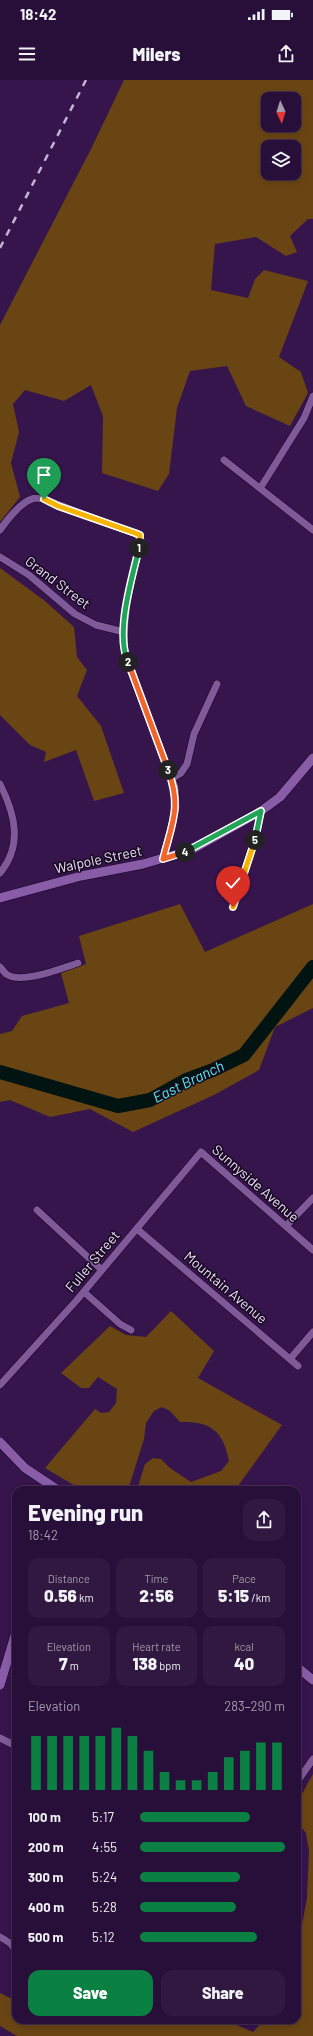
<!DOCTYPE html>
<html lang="en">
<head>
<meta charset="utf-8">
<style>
	body { margin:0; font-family:Barlow,sans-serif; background:#301841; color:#f1f3f6; height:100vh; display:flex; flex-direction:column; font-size:15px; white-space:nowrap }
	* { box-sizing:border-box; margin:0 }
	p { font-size:13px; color:#a59cae }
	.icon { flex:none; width:22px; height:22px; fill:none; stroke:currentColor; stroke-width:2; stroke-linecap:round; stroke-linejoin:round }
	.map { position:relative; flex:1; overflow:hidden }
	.sheet { position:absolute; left:12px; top:1406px; width:289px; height:538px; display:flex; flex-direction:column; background:#280f39; border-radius:12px; box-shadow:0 2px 6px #0003,0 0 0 1px #442f53 }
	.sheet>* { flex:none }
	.needle { width:26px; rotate:176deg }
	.tools { position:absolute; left:261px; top:12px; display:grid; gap:8px }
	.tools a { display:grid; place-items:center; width:40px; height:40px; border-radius:8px; background:#280f39; box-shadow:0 2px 6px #0003,0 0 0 1px #442f53; font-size:20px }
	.pin { position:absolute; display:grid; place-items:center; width:34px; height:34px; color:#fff; margin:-41px -17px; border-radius:50% 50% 50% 0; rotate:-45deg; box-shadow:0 0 4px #0007 }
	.pin .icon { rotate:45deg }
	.km { position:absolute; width:20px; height:20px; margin:-10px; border-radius:50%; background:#222; color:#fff; font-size:11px; line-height:20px; text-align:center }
	.round { display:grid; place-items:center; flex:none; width:42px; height:42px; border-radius:12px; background:#301841 }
	.overview { display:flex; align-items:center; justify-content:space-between; height:68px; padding:0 16px }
	h1 { font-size:22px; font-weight:800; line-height:30px }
	.figures { display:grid; grid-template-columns:repeat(3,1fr); gap:6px; height:68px; padding:4px 16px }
	.figures div { display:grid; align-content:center; border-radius:10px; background:#301841; text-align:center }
	.figures b { font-size:17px; font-weight:800 }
	.figures small { font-size:11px; font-weight:400 }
	.figures p { font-size:11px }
	.chart { height:112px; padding:8px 16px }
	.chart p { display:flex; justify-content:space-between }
	.chart svg { width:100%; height:72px; margin-top:4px; stroke:#0b8043; stroke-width:6 }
	.action { display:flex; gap:8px; margin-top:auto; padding:8px 16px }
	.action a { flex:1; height:46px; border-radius:12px; background:#0b8043; color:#fff; font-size:16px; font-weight:800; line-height:46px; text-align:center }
	.action a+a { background:#301841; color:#f1f3f6 }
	ul { padding:0 16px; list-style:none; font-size:13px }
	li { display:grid; grid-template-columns:64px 48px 1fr; align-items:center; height:30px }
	li i { height:10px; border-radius:5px; background:#0b8043 }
	.status { display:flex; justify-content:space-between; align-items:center; height:28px; padding:0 20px; background:#280f39; direction:ltr }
	.status svg { height:11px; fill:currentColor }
	header { display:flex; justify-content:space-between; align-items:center; height:52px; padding:0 16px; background:#280f39; font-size:18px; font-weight:800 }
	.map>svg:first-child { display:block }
</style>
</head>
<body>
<div class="status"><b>18:42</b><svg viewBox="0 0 49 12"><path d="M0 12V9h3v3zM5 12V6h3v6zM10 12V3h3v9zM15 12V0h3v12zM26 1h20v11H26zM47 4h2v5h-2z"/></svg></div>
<header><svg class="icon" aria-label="menu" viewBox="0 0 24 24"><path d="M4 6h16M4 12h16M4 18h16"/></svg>Milers<svg class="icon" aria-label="share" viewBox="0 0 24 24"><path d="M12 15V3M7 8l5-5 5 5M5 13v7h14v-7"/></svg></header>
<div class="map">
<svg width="313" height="1956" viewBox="0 0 313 1956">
	<rect width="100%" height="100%" fill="#36144c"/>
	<path fill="#694514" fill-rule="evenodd" d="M124,0h189v139h-5l-18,17 7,16 -11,4 -30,-19 -41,7 -4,46 37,8 7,-19 9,-9 44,11 -29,76 22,15 7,21 -18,33 -44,-20 -19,-40 -37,5 -13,37 -8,66 -11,17 -56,-18 1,-57 -12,-31 -27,16 -39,-11 -12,14 6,28 -8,31 9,34 -20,25v-197l91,-176zM268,19h26v26h-26zM268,67h26v26h-26z
		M0,488l45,33 29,26 3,30 10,13 -10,26 24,30 23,67 -30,8 -18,-51 -32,12 2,-10 -16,-7 -30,-30z
		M180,824l25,48 108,-48v104l-38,19 -16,43 -45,25 -81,37 -43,-23 -40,8 -40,-17 -10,2v-68l12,-3 10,-15 47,-13 -8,-30 25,-9 -7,-28z
		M171,1231l43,40 -16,27 84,47 -47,65h-98l8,-26 8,-6 8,1 9,9 21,14 30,-11 8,-10c-6,-30 -18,-40 -49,-39l-10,-11 -8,-4 -8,4 -8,12 -2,16 -16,51h-46l-37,-22 50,-59 6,4 8,-1 7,-9 1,-14 -19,-12 -9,11h-8l-20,-15 49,-47 16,9 20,2z
		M313,1694v262h-296l-17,-10v-33l16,8v19h209l28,12 11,-12h33v-84l5,-11 5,-27 2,-47 -3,-18 -9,-11v-19z"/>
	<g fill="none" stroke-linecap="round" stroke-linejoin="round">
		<path stroke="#021412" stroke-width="14" d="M0,992l118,34 32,-6 36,-20 27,-10 31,-15 69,-88"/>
		<g stroke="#1b022a" stroke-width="8">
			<path id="minor" d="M224,380l89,70
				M261,407l43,-69 9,-22
				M0,450c6,-9 21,-28 32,-31 3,-2 9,0 12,0l95,36 2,4c-9,40 -21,80 -15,120l49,128 1,21 -13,51
				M0,477l29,18 46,39 21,11 28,7
				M171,699l10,-6 6,-9 7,-30 23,-50
				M0,704c15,30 23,61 0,89
				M233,827l24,-75 4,-21
				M0,887c2,2 4,5 6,7 15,11 56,-6 72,-11
				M37,1130l65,60
				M286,1146l27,-28
				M137,1149l161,137
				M84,1212l36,32 11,6
				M290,1279l23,-27
				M0,1305l76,-84 125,-149 112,98
				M0,1658l16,8
				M297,1702l16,-23
				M0,1857c9,5 15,8 16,18"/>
		</g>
		<g stroke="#1b022a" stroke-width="10">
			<path id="secondary" d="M0,818l81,-22 62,-12 48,-14 70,-39 19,-14 33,-39
				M0,1362l25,26 33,22
				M297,1587l16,13
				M0,1605l16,-53"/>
		</g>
		<use href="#minor" stroke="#7e5a98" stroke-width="7"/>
		<use href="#secondary" stroke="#895ca8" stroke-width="9"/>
		<path stroke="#c6b3d5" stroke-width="2.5" stroke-dasharray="7 7" stroke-linecap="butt" d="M0,168l86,-168"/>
	</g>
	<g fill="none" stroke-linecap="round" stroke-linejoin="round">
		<g stroke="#fff" stroke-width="8">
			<path id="split-1" d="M44,419l14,7 77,27 5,2 -1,13"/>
		</g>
		<g stroke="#fff" stroke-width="8">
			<path id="split-2" d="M128,582c-13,-30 4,-83 11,-114"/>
		</g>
		<g stroke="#fff" stroke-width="8">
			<path id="split-3" d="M128,582l40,108"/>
		</g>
		<g stroke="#fff" stroke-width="8">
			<path id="split-4" d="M168,690c14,37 4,53 -5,89l22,-7"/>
		</g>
		<g stroke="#fff" stroke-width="8">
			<path id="split-5" d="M185,772l76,-41 -6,29"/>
		</g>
		<g stroke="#fff" stroke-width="8">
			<path id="split-6" d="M233,827l22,-67"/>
		</g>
		<use href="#split-1" stroke="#f5b400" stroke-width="5"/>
		<use href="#split-2" stroke="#22a559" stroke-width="5"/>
		<use href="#split-3" stroke="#f0652b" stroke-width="5"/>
		<use href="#split-4" stroke="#f0652b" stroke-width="5"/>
		<use href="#split-5" stroke="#22a559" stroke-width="5"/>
		<use href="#split-6" stroke="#f5b400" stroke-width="5"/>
	</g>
	<g text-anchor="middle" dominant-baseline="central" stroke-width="3" stroke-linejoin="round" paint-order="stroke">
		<g font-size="14" fill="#eedffb" stroke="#170921">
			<text transform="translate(58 502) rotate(37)">Grand Street</text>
			<text transform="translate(98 779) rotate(-12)">Walpole Street</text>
			<text transform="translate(256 1103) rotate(41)">Sunnyside Avenue</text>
			<text transform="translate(92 1181) rotate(-50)">Fuller Street</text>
			<text transform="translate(226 1207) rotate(40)">Mountain Avenue</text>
		</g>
		<g font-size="15" font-style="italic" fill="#53f1e8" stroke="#170921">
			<text transform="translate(188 1001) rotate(-26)">East Branch</text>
		</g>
	</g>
</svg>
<div class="tools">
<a><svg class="needle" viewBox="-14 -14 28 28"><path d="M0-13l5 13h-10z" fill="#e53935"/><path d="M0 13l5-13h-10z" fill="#a59cae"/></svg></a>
<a><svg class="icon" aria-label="layers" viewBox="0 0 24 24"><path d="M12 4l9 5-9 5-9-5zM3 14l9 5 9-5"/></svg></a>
</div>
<div class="pin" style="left:44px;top:419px;background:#1e9e55"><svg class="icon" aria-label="arrive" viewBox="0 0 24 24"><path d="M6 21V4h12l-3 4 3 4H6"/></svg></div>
<div class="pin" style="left:233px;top:827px;background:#d93025"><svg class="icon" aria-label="check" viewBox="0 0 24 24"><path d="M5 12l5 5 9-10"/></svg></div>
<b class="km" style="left:139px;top:468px">1</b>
<b class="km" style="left:128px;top:582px">2</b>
<b class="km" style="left:168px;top:690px">3</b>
<b class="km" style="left:185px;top:772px">4</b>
<b class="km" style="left:255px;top:760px">5</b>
<section class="sheet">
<div class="overview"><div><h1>Evening run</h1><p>18:42</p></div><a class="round"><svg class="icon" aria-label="share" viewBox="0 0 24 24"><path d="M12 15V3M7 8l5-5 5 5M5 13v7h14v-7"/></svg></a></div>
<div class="figures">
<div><p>Distance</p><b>0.56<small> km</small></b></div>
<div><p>Time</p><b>2:56</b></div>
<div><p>Pace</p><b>5:15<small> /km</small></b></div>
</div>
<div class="figures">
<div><p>Elevation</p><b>7<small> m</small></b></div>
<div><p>Heart rate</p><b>138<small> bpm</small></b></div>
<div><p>kcal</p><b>40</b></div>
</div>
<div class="chart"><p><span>Elevation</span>283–290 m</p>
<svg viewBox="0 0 160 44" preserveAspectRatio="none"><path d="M5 44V11M15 44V11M25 44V11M35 44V11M45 44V11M55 44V6M65 44V11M75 44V20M85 44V33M95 44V38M105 44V38M115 44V33M125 44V24M135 44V20M145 44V15M155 44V15"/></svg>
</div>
<ul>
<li><b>100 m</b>5:17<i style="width:76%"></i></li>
<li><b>200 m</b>4:55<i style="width:100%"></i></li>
<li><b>300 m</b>5:24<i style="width:69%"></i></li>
<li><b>400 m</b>5:28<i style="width:66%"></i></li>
<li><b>500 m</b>5:12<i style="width:81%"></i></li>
</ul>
<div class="action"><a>Save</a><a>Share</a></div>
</section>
</div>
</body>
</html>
